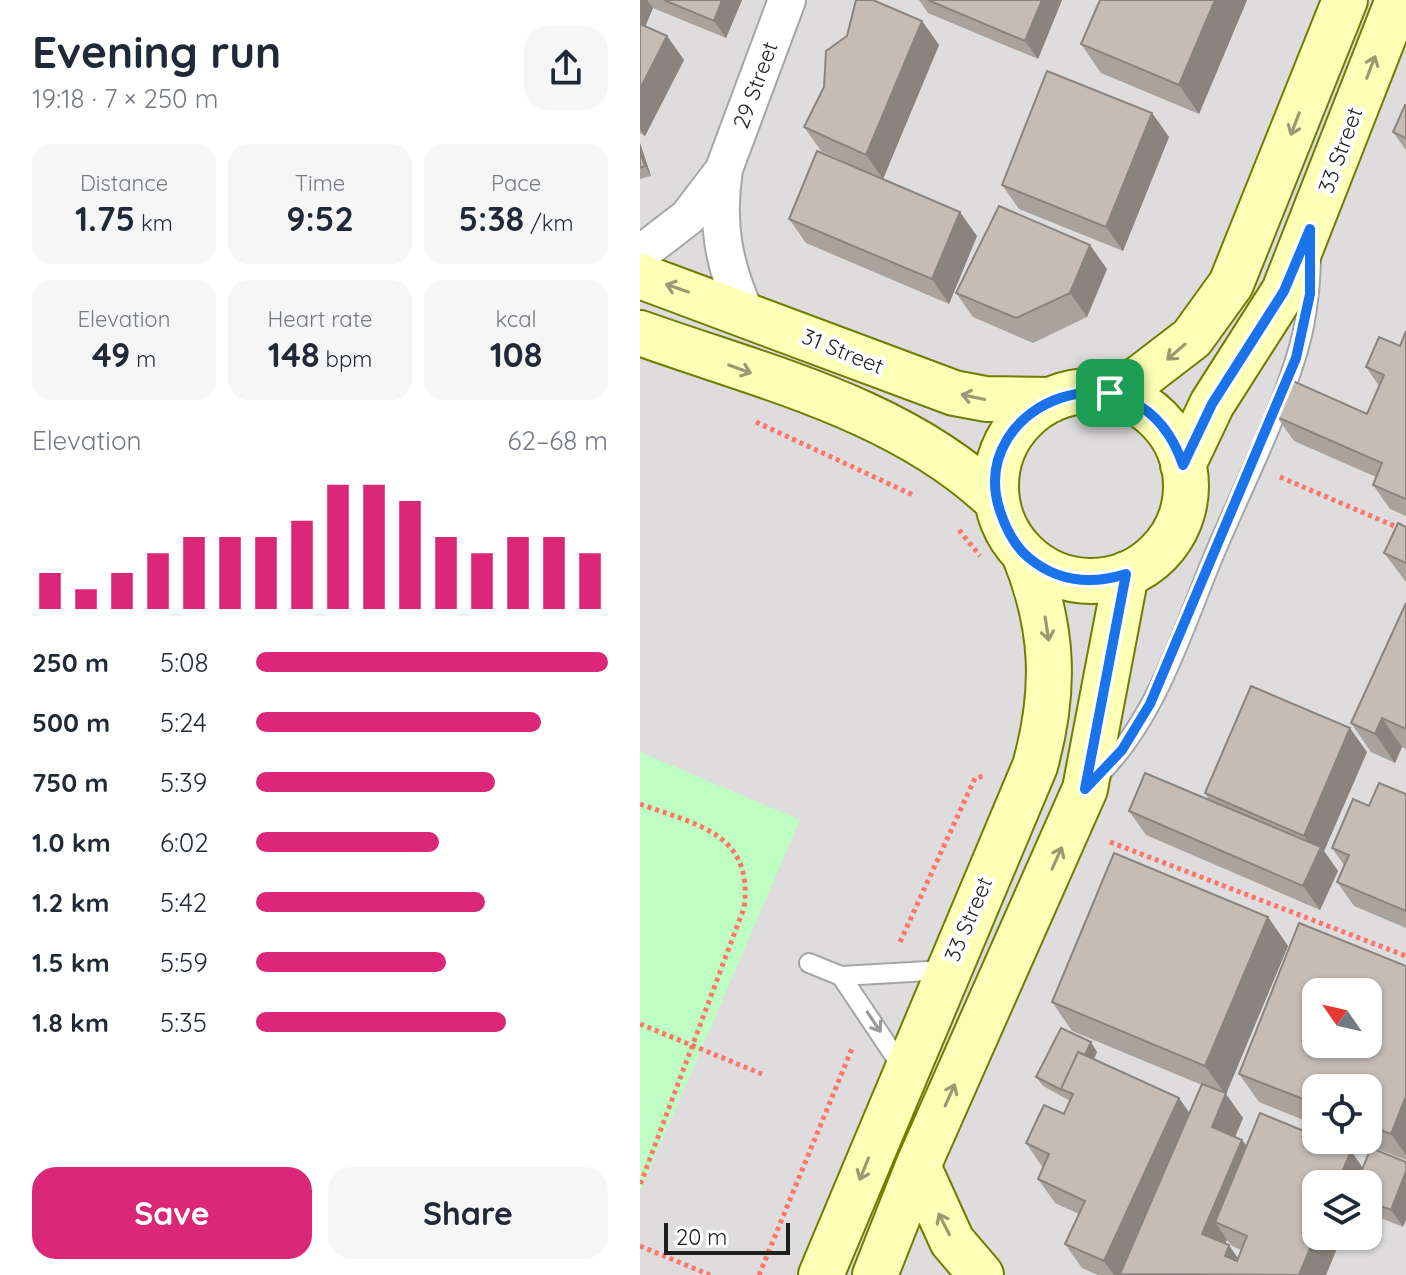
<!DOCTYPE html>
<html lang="en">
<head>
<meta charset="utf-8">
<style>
	body { margin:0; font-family:Quicksand,sans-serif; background:#f6f6f7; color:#1f2937; height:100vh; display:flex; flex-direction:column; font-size:30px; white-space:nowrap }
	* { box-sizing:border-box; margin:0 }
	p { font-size:26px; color:#747a83 }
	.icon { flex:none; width:44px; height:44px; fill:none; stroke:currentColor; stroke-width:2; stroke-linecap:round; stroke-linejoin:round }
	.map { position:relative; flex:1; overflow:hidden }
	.panel { display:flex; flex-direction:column; background:#fff; width:640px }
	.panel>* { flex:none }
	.needle { width:52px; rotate:304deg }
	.controls { position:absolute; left:662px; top:978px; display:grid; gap:16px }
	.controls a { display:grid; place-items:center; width:80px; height:80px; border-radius:16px; background:#fff; box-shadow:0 2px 6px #0004; font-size:40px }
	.scale { position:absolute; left:24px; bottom:20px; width:126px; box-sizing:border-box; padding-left:8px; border:4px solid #1f1f1f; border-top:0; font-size:22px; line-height:28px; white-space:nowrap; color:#1f1f1f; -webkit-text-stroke:6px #fff; paint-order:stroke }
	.pin { position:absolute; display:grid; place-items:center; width:68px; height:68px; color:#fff; margin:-34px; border-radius:16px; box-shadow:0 4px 12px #0006 }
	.round { display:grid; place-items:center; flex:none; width:84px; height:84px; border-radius:24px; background:#f6f6f7 }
	.summary { display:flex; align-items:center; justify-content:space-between; height:136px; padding:0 32px }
	h1 { font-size:44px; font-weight:700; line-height:60px }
	.figures { display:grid; grid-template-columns:repeat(3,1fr); gap:12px; height:136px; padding:8px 32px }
	.figures div { display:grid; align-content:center; border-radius:20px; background:#f6f6f7; text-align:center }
	.figures b { font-size:34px; font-weight:700 }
	.figures small { font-size:22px; font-weight:400 }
	.figures p { font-size:22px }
	.chart { height:224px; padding:16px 32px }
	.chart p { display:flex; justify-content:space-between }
	.chart svg { width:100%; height:144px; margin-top:8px; stroke:#db2777; stroke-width:6 }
	.button { display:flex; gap:16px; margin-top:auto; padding:16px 32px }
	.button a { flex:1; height:92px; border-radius:24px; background:#db2777; color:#fff; font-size:32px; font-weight:700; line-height:92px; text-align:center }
	.button a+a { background:#f6f6f7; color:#1f2937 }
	ul { padding:0 32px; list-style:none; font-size:26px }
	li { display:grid; grid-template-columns:128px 96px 1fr; align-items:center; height:60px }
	li i { height:20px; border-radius:10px; background:#db2777 }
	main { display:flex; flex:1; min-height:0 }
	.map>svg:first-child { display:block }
</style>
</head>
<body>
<main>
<section class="panel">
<div class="summary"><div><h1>Evening run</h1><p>19:18 · 7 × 250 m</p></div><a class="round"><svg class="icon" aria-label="share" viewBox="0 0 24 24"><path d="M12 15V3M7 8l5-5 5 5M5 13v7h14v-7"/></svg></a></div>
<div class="figures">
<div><p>Distance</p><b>1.75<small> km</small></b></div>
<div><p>Time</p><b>9:52</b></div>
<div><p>Pace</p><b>5:38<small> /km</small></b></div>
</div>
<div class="figures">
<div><p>Elevation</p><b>49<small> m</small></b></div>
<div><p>Heart rate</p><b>148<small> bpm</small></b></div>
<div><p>kcal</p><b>108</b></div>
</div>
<div class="chart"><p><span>Elevation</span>62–68 m</p>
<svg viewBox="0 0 160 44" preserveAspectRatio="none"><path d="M5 44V33M15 44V38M25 44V33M35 44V27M45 44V22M55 44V22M65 44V22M75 44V17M85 44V6M95 44V6M105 44V11M115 44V22M125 44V27M135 44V22M145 44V22M155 44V27"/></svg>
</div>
<ul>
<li><b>250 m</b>5:08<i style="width:100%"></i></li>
<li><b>500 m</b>5:24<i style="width:81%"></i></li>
<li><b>750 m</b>5:39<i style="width:68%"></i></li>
<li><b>1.0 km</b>6:02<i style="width:52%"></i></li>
<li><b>1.2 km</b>5:42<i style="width:65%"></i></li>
<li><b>1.5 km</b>5:59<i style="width:54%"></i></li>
<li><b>1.8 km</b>5:35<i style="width:71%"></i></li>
</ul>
<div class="button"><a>Save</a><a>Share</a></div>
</section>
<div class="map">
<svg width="766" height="1275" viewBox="0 0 766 1275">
	<rect width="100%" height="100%" fill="#f1ede5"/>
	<path fill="#dedcdc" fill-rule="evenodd" d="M0,0h766v1275h-766zM676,992h52v52h-52zM676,1088h52v52h-52zM676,1184h52v52h-52z"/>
	<path fill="#bffec3" d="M0,752l160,68 -160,371z"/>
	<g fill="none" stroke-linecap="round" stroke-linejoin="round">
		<g stroke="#a6a6a6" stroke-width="22">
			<path id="lane" d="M456,778c62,-59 88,-153 121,-230 27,-63 59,-126 79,-191 10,-31 14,-64 15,-96
				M169,963l32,13 105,-6
				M201,976l63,94"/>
		</g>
		<g stroke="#a6a6a6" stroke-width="40">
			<path id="street" d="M0,254l48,-37 35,-46
				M105,312c-22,-48 -29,-90 -21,-143l63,-169"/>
		</g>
		<g stroke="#717d00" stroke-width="48">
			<path id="secondary" d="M0,276l314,117 32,6 65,1
				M0,333c123,44 261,76 357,168
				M356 486a95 95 0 1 1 190 0a95 95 0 1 1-190 0Z
				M470,393l30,-15 52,-40 39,-54 114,-284
				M543,465l29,-61 72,-113 114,-291
				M278,1166l34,75 29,34
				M181,1275l214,-509c21,-75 19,-139 -11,-212
				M235,1275l43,-109 167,-377 41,-215"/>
		</g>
		<path stroke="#ff7568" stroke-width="5" stroke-dasharray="4 4" stroke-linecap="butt" d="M116,422l157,73
			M640,477l126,54
			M319,530l21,26
			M0,804c57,21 114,29 104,104l-104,277
			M470,842l296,114
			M260,942l75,-164 9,-2
			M0,1024l122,50
			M0,1246l70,29
			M119,1275l94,-229"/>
		<use href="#lane" stroke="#fff" stroke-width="18"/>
		<use href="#street" stroke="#fff" stroke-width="36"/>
		<use href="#secondary" stroke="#fcffb5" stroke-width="44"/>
	</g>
	<path fill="#aaa29b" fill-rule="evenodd" d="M0,0h102l-16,38 -73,-30 -8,18 22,10 17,24 -39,76 -5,-3z
		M279,0h143l-24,59 -110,-46z
		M607,0l-48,114 -98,-41 -20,-29z
		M282,21l17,24 -56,134 94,57 -28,68 -143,-61 -17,-24 89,-42 -57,-26 -17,-24z
		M766,105v45l-13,-18z
		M512,113l17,24 -46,114 -104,-42 -17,-24z
		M0,143l11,33 -11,3z
		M467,269l-20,48 -54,26 -60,-26 -17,-24z
		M766,331v185l-16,-7 -17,-24 3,-8 -82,-36 -17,-24 90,-3 12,-28 -13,-19 34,-21z
		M766,527v55l-22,-29z
		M766,603v146l-4,-2 -7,16 -24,-11 -20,-29z
		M727,752l-43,99 14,20 -18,39 -174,-75 -17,-24 80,-11 -4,-7z
		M766,794v134l-52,-22 -17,-24 7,-17 -12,-17 37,-42z
		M628,917l20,29 -62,148 17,24 -8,19 7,3 5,6 104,5 52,76 -35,-14v-29h-52l26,52 -16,39h-228l-16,-7 -17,-24 14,-30 -24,-11 -17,-24 5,-11 -17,-25 38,-29 6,-13 -27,-15 -7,-9 61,-25 -3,7 85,39 10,15 13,-28 -130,-54 -20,-29zM587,1240l5,6 9,4 -3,8 -13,-15z
		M766,966v194l-52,-20h14v-52h-52v37l-57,-23 -20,-28z"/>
	<path fill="#8b847e" d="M0,0h7l6,8 -10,24 -3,-3z
		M82,0h20l-16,38 -12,-17z
		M402,0h20l-24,59 -13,-18z
		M575,0h32l-48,114 -20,-29z
		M282,21l17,24 -56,134 -17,-24z
		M27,36l17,24 -39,76 -5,-7v-40z
		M512,113l17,24 -46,114 -17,-24z
		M0,143l11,33 -6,-10 -5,-14z
		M320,212l17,24 -28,68 -17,-25z
		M450,245l17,24 -20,48 -17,-24z
		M742,718l20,29 -7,16 -20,-29z
		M710,728l17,24 -43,99 14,20 -18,39 -17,-24 14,-31 -13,-19z
		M628,917l20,29 -62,148 17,24 -14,33 -17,-24 13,-33 -20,-28z
		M451,1042l6,10 -22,45 -2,-3 -7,-3z
		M766,1096v59l-15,-21z
		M539,1098l17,24 -76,153h-6l-10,-14z
		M602,1140l17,24 -44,58 12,18 -8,18 -17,-24z
		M711,1151l17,24 -4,9h-27z
		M766,1171v49l-3,7 -12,-17z
		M676,1234v2h26l-16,39h-27z
		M589,1245l17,25 -21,-14z"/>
	<path fill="#c6bcb4" stroke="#8b847e" stroke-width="2" fill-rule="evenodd" d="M24,0h58l-8,21z
		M216,0h17l49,21 -56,134 -62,-28 20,-40 2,-36 21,-15z
		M288,0h114l-17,41z
		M460,0h115l-36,85 -98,-41z
		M0,24l27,12 -27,53z
		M407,71l105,42 -46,114 -104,-42z
		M765,105h1v33l-13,-6z
		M177,151l143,61 -28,67 -143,-60z
		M0,152l5,14 -5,2z
		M359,206l91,39 -20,48 -54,25 -60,-25z
		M766,331v168l-33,-14 9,-22 -105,-46 16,-36 74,33 17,-39 -18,-8 13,-30 21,9z
		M758,523l8,4v36l-22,-10z
		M766,603v126l-24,-11 -7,16 -24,-11z
		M611,686l99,42 -46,108 -99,-43z
		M505,773l176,74 -18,39 -174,-75z
		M739,783l27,11v117l-69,-29 12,-27 -17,-7 21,-49 16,7z
		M474,853l154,64 -63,149 -153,-64z
		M659,923l107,43v130l-15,38 -23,-9v-37h-52v16l-77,-30zM676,992h52v52h-52z
		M421,1028l30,14 -6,13 -7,-3 -17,37 1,1 -26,-13z
		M438,1052l101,46 -75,163 -39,-17 20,-43 -47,-22 11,-25 -23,-11 18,-38 20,9 9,-20 -12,-5z
		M562,1084l24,9 -14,34 30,13 -40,94 27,11 -4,11 12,5 10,-25 -32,-14 45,-109 56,23v4h9l26,11 -14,33h-21v50l-17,41 -179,-1z
		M731,1148l35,14v9l-15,39 -23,-9v-17h-12z"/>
	<defs><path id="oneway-shaft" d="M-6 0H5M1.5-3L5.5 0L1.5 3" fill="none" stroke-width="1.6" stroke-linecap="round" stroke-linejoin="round" transform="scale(2)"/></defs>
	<g stroke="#999a72">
		<use href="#oneway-shaft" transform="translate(731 67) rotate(-69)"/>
		<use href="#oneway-shaft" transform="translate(655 124) rotate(111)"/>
		<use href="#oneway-shaft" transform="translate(37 288) rotate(-161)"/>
		<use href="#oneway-shaft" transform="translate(536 352) rotate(139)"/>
		<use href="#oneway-shaft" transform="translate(100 369) rotate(20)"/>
		<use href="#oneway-shaft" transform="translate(333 397) rotate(-168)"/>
		<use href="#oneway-shaft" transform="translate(407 629) rotate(81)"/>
		<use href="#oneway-shaft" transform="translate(417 858) rotate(-66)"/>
		<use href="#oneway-shaft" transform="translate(310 1095) rotate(-66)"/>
		<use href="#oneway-shaft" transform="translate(224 1169) rotate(112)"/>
		<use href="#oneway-shaft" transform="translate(304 1224) rotate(-117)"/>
	</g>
	<use stroke="#9a9a9a" href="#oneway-shaft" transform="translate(234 1022) rotate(56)"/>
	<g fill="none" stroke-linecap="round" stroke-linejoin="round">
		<g stroke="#fff" stroke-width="16">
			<path id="route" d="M670,229v65l-14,64 -146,346 -28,46 -37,39 41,-215c-35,11 -68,8 -97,-16 -15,-12 -23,-29 -29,-47 -36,-109 139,-178 183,-46l29,-61 72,-113z"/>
		</g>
		<use href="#route" stroke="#1a73e8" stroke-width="10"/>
	</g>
	<g text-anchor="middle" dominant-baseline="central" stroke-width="8" stroke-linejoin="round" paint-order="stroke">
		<g font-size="22" fill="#1f1f1f" stroke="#fff">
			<text transform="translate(115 85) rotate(-70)">29 Street</text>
			<text transform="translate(700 150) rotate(-70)">33 Street</text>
			<text transform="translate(203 351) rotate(22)">31 Street</text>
			<text transform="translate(328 919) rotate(-67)">33 Street</text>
		</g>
	</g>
</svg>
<div class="controls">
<a><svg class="needle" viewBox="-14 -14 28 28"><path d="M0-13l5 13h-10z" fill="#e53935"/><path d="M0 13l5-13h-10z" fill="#747a83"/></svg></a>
<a><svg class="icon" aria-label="locate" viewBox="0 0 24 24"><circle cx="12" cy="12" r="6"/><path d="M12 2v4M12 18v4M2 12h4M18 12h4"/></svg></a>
<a><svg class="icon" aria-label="layers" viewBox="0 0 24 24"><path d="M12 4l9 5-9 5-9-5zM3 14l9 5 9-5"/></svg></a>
</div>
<div class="scale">20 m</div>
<div class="pin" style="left:470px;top:393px;background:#1e9e55"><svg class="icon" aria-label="arrive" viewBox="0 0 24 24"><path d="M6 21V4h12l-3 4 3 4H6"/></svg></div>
</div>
</main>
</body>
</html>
